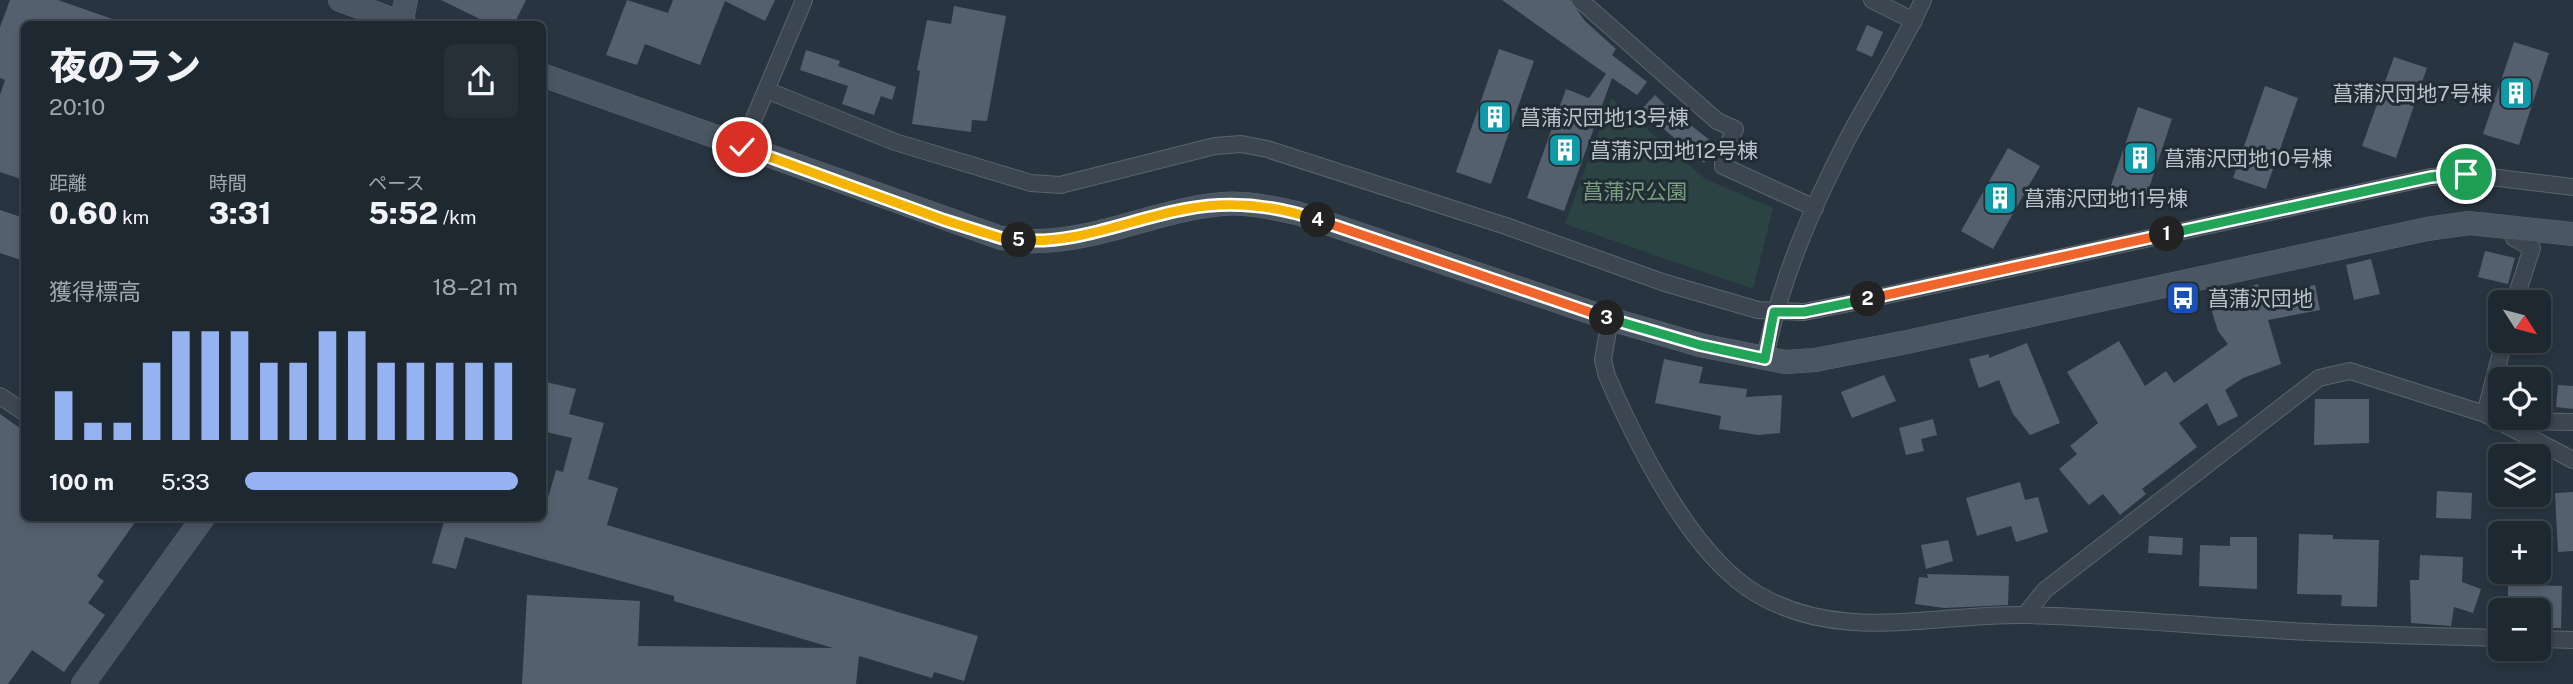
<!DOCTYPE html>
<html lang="ja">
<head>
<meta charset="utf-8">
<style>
	body { margin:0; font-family:"Public Sans","Noto Sans JP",sans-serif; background:#263038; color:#f1f3f6; height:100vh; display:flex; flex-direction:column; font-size:26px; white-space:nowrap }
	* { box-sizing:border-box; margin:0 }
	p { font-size:23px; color:#a1a6ab }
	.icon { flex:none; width:38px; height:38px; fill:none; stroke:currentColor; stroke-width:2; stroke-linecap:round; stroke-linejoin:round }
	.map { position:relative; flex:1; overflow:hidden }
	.drawer { position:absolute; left:21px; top:21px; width:525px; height:500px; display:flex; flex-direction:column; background:#1e2830; border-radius:10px; box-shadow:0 4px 10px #0003,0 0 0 2px #3c444c }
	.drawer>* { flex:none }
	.needle { width:46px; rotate:126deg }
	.fabs { position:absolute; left:2488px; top:290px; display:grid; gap:14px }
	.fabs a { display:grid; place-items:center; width:63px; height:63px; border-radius:10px; background:#1e2830; box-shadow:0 4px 10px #0003,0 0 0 2px #3c444c; font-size:35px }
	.pin { position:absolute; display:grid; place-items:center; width:60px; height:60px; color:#fff; margin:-30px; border:4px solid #fff; border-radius:50%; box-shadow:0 2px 7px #0007 }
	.km { position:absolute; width:35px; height:35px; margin:-18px; border-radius:50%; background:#222; color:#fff; font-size:19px; line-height:35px; text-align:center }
	.round { display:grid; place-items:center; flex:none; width:74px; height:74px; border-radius:10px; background:#263038 }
	.summary { display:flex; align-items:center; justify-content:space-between; height:119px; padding:0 28px }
	h1 { font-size:38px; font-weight:800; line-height:52px }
	.figures { display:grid; grid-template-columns:repeat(3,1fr); gap:10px; height:119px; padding:7px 28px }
	.figures div { display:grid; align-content:center }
	.figures b { font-size:30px; font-weight:800 }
	.figures small { font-size:19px; font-weight:400 }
	.figures p { font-size:19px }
	.chart { height:196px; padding:14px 28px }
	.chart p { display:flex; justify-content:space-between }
	.chart svg { width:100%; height:126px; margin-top:7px; stroke:#95b2f1; stroke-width:6 }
	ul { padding:0 28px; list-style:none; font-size:23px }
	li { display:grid; grid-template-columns:112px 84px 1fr; align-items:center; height:52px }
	li i { height:18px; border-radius:9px; background:#95b2f1 }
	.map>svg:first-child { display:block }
</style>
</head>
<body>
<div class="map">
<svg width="2573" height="684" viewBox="0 0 2573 684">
	<rect width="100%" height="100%" fill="#283540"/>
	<path fill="#2b4342" d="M1611,98l94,81 68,29 -20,81 -188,-65z"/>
	<path fill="#54606d" d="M10,0h48l63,22 -97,2v156l-24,-8v-77l5,-15 -5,-2v-51z
		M441,0h85l-12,24h-24z
		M627,0l41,13 5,-13h102l-10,21 -40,-20 -25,64 -55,-21 -8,21 -31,-10z
		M1502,0h68l15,21 31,28 -4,6 35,27 -10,13 -25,-17 -48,133 -37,-13 39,-109 23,9 17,-24z
		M954,6l52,10 -19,105 -15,-1 -1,12 -59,-8 8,-53 -3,-1 10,-50 24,4z
		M1867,25l16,7 -11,25 -16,-7z
		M2514,42l35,11 -30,92 -36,-11z
		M1499,49l35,12 -43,123 -35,-12z
		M806,50l34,11 -2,5 58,21 -4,13 -11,-4 -7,19 -32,-11 6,-18 -48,-16z
		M2394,57l33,11 -31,90 -34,-12z
		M2265,86l33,12 -32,91 -33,-11z
		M1655,95l26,26 2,-2 33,26 -12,18 -63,-53z
		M2138,107l34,12 -30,90 -35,-12z
		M2008,148l32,18 -47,83 -32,-18z
		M0,210l24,8v43l-24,-8z
		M2485,251l30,7 -7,26 -30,-7z
		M2371,259l9,35 -26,6 -8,-35z
		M2258,284l2,7 11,-3 2,5 42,-8 5,25 -52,10 13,44 -38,14 -18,12 13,26 -20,10 -11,-23 -28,20 18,24 -55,42 4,5 -26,21 -17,-21 -14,11 -30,-36 18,-15 -7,-8 28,-23 -31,-51 52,-31 26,45 21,-15 8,12 54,-39 -10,-13 -10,-32z
		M2027,343l33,80 -30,12 -17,-21 -14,-34 -20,8 -10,-29 20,-5v4z
		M1664,359l39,8 -4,16 48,6 -1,8 36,-2 -2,38 -22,2 -39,-6 2,-13 -66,-13z
		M1884,375l12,26 -44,17 -11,-26z
		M546,382l30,7 -7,25 35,9 -16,56 30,9 -11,37 371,111 -14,45 -30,-9 -2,6 -73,-22 -3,28h-334l5,-89 113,6 -2,45 195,2 -159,-47v-5l-209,-59 -9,32 -24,-6 13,-45h97v-22l6,2 8,-28 7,2 9,-34 -30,-7v-36z
		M2558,385l15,1v23l-17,-2z
		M2315,399h54v44l-55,2z
		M0,414l24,17v87h114l-41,58 7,5 -16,22 17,12 -41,57 -32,-22 -24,34h-8z
		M1933,419l4,16 -16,4 3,12 -18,4 -7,-27z
		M2020,482l5,18 13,-3 10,35 -32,10 -5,-16 -34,10 -11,-38z
		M2437,491l35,2 -1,26 -35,-1z
		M2573,492v59l-15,1 -3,-59z
		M2299,534l34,1v4l46,1 -2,67 -36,-1 1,-11 -45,-1z
		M2149,536l34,2 -1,17 -34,-2z
		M2230,537h27v52l-58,-3 1,-41 30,1z
		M1948,540l5,21 -27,8 -5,-24z
		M2420,555l43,2 -1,25 19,7 -8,24 -19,-6 -3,19 -40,-3 -1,-43h9z
		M1927,574l82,2 -1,29 -64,3 -29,-4 4,-27 9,1z
		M2508,584l54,2 -1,42h-18v-17h-35z"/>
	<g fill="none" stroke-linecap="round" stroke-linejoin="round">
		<g stroke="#5a646d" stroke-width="18">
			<path id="street" d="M1580,0l137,121 18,8 -12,27v10l92,42
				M1872,0l42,21
				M766,90l129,52 136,41 29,2 155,-39 26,-2 26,5 239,77 159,57 93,27 46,2 56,-11 571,-124 35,-3 107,13
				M742,147l62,-147
				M2514,226v12l18,10 -18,55
				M1610,319l-7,41 4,16c30,69 85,180 150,218 85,50 178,19 269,21 95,2 190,13 285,17 63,3 126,4 190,6
				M1765,359c14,-76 47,-151 82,-219 25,-47 54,-91 76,-140
				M0,396l24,16
				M2485,414l19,-73
				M2514,418l5,3 54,1
				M2025,615l20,-25 274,-212 31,-7 135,43 88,46
				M2539,639l34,1"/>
		</g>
		<g stroke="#5a646d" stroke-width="24">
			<path id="secondary" d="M340,0l65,24
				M401,24l5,-24
				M542,75l459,163c12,1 25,4 37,3 64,-1 122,-32 185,-37 25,-2 50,4 74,9l313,106 90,26 85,17 30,-2 92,-18 520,-113 42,-6 104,11
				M83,684l120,-166"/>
		</g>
		<use href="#street" stroke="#3c4650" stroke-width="16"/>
		<use href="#secondary" stroke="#4b5663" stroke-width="23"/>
	</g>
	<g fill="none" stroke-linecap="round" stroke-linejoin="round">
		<g stroke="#fff" stroke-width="14">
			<path id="split-1" d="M2167,234l264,-57 35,-3"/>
		</g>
		<g stroke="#fff" stroke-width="14">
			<path id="split-2" d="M1868,299l299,-65"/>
		</g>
		<g stroke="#fff" stroke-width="14">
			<path id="split-3" d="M1607,318l93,27 65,14 9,-47h30l64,-13"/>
		</g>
		<g stroke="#fff" stroke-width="14">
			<path id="split-4" d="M1318,220l289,98"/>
		</g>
		<g stroke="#fff" stroke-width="14">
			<path id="split-5" d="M1019,240c58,5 111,-21 167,-31 46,-9 88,-4 132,11"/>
		</g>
		<g stroke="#fff" stroke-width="14">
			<path id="split-6" d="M742,147l202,73 57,18 18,2"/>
		</g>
		<use href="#split-1" stroke="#22a559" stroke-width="9"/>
		<use href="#split-2" stroke="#f0652b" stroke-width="9"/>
		<use href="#split-3" stroke="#22a559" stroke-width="9"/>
		<use href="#split-4" stroke="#f0652b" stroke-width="9"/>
		<use href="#split-5" stroke="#f5b400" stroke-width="9"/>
		<use href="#split-6" stroke="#f5b400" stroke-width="9"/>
	</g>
	<defs>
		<g id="building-square" transform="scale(1.75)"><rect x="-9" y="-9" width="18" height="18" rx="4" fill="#0f9aa8" stroke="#212c35"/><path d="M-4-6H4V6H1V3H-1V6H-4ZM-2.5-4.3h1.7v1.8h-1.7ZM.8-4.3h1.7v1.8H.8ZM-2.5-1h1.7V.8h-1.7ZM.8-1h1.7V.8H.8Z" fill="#fff"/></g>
		<g id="bus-square" transform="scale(1.75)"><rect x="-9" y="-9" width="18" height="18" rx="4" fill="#1a4fb4" stroke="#212c35"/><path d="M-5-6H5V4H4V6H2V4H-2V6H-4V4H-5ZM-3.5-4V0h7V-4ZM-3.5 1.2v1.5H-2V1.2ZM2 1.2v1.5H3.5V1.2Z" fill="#fff"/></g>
	</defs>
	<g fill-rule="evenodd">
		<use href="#building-square" x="2516" y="93"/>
		<use href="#building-square" x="1495" y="117"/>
		<use href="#building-square" x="1565" y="150"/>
		<use href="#building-square" x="2140" y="158"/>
		<use href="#building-square" x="2000" y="198"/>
		<use href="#bus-square" x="2183" y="298"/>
	</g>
	<g text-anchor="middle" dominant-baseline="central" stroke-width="6" stroke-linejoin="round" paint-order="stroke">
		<g font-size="21" fill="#b9c1ca" stroke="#212c35" text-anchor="start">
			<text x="2492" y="93" text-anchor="end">菖蒲沢団地7号棟</text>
			<text x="1520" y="117">菖蒲沢団地13号棟</text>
			<text x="1590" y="150">菖蒲沢団地12号棟</text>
			<text x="2164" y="158">菖蒲沢団地10号棟</text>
			<text x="2024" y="198">菖蒲沢団地11号棟</text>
			<text x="2208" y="298">菖蒲沢団地</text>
		</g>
		<g font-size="21" fill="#799e7e" stroke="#212c35">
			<text x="1635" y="191">菖蒲沢公園</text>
		</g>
	</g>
</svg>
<div class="fabs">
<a><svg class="needle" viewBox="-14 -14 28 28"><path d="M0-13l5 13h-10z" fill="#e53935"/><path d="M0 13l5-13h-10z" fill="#a1a6ab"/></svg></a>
<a><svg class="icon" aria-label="locate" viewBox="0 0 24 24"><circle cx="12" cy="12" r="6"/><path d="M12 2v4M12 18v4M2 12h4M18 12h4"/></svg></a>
<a><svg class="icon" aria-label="layers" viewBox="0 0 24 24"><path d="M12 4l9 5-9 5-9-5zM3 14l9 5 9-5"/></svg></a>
<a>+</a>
<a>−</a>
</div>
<div class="pin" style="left:2466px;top:174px;background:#1e9e55"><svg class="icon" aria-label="arrive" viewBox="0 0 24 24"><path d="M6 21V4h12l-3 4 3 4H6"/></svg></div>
<div class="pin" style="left:742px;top:147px;background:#d93025"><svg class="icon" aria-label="check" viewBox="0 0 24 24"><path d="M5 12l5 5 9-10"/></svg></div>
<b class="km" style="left:2167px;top:234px">1</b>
<b class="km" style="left:1868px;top:299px">2</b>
<b class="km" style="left:1607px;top:318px">3</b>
<b class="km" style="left:1318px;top:220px">4</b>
<b class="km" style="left:1019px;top:240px">5</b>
<section class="drawer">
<div class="summary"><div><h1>夜のラン</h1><p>20:10</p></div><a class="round"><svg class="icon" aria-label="share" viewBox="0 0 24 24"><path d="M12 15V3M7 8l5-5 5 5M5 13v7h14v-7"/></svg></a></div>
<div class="figures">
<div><p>距離</p><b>0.60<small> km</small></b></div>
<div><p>時間</p><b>3:31</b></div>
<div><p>ペース</p><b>5:52<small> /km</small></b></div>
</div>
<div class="chart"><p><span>獲得標高</span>18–21 m</p>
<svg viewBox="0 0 160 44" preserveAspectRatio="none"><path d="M5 44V27M15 44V38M25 44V38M35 44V17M45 44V6M55 44V6M65 44V6M75 44V17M85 44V17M95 44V6M105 44V6M115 44V17M125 44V17M135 44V17M145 44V17M155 44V17"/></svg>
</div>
<ul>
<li><b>100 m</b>5:33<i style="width:100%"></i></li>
</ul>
</section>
</div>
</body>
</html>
